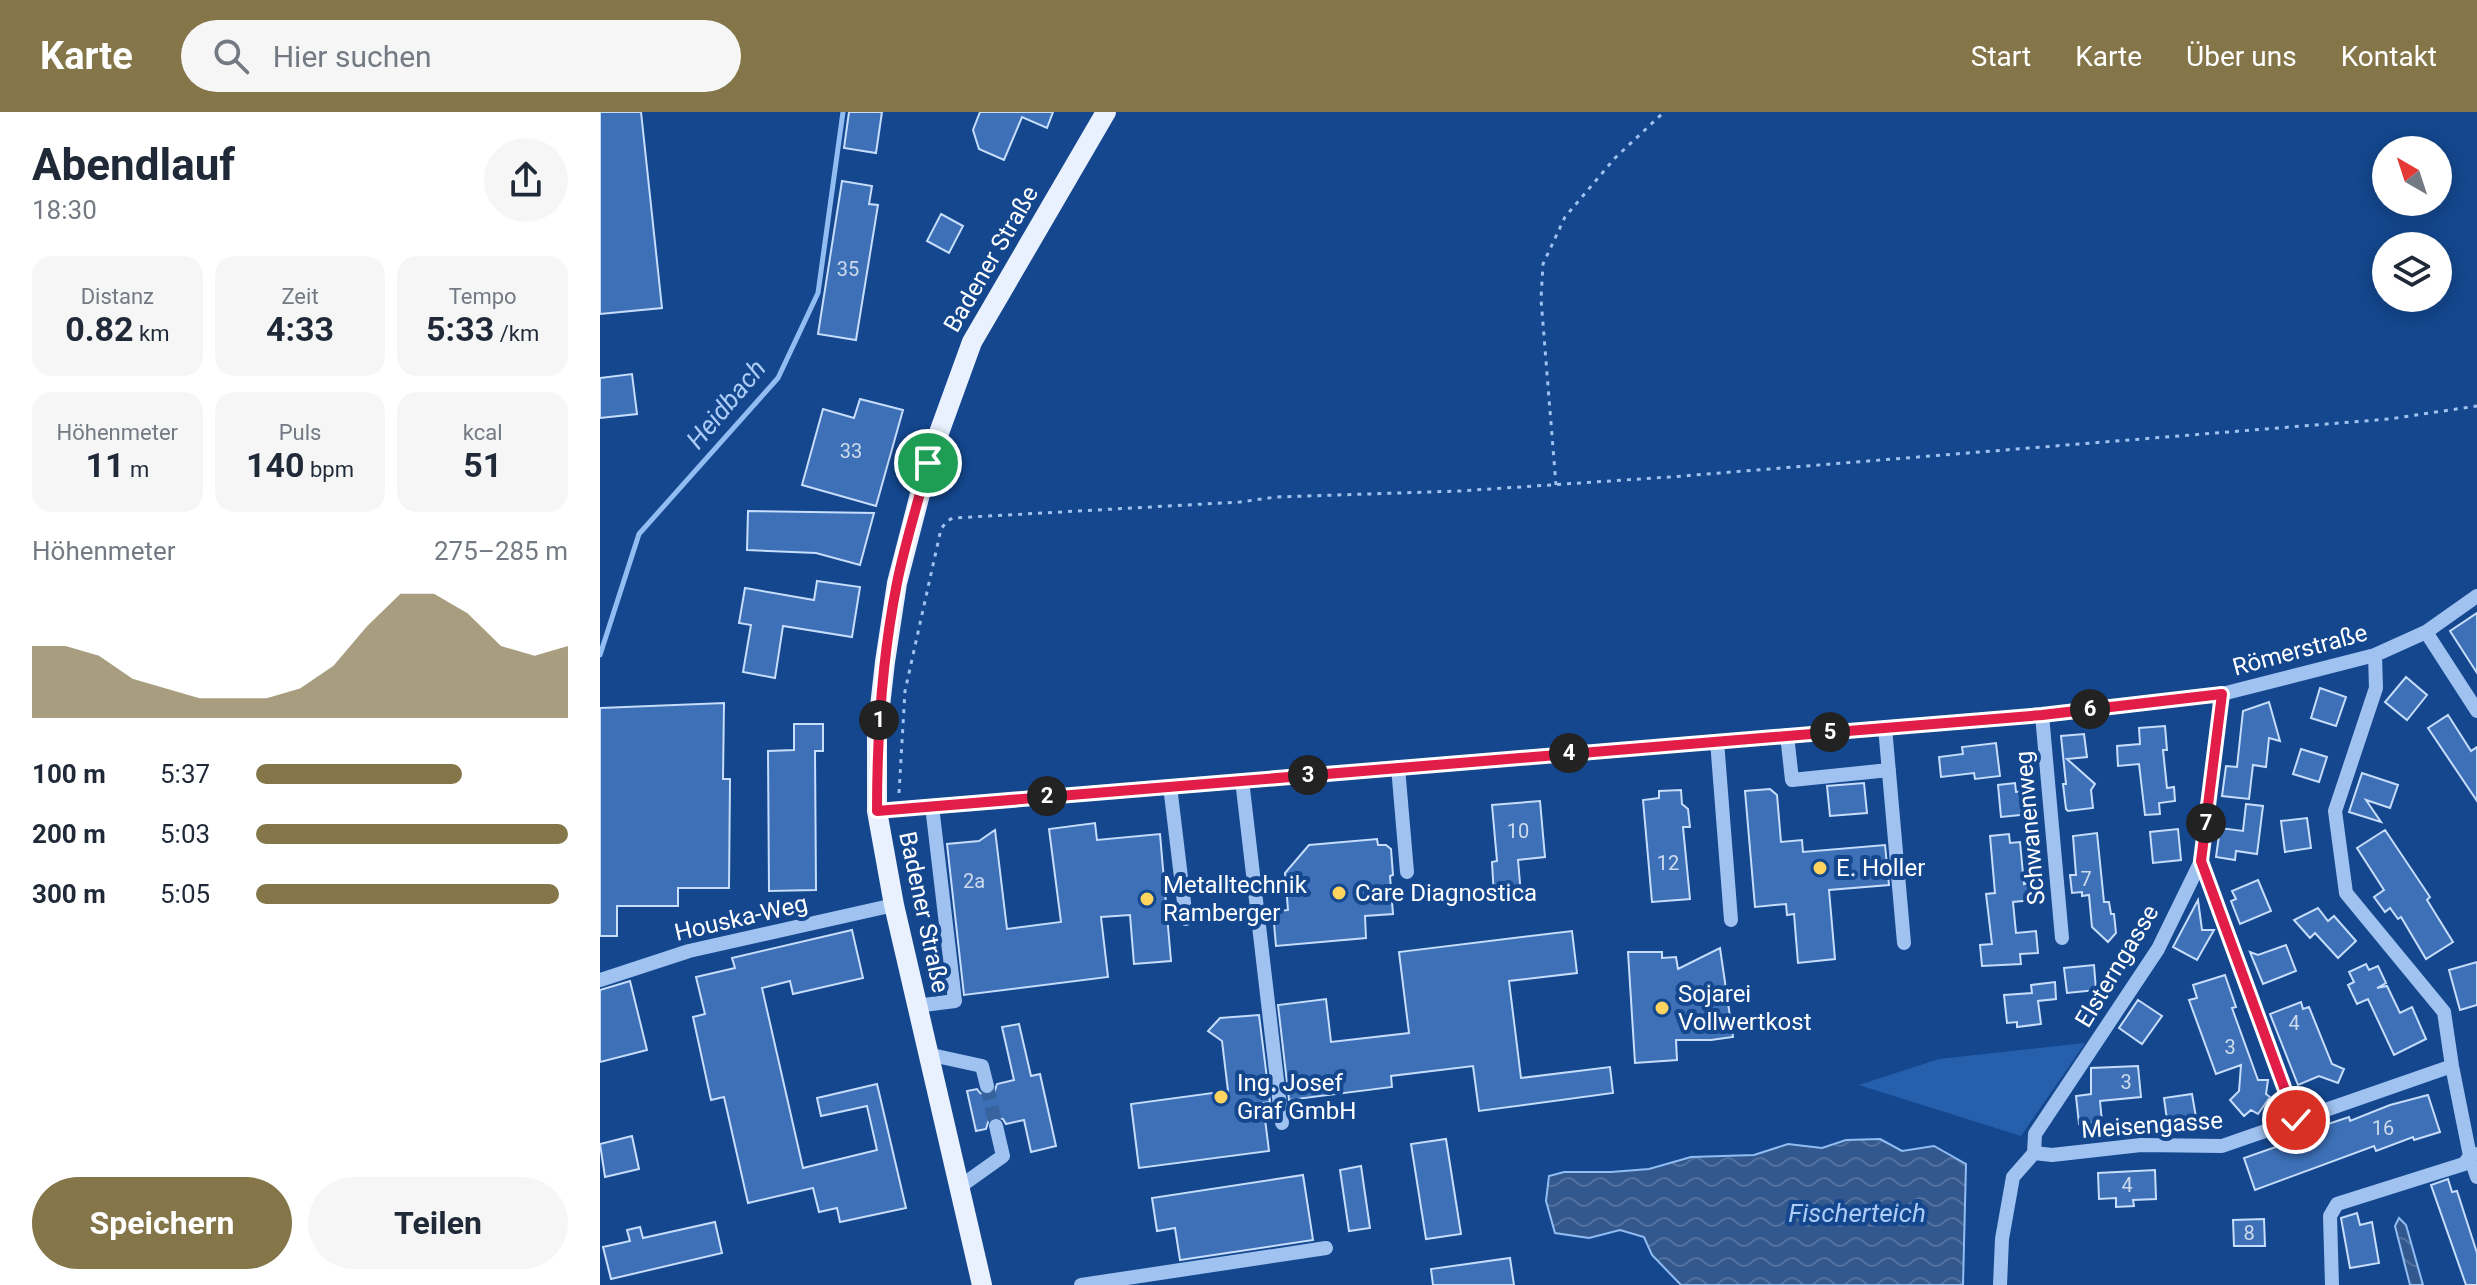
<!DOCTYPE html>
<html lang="de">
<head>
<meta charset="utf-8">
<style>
	body { margin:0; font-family:Roboto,sans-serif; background:#f6f6f7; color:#1f2937; height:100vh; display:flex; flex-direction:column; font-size:30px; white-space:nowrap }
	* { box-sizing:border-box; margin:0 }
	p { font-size:26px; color:#747a83 }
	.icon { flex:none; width:44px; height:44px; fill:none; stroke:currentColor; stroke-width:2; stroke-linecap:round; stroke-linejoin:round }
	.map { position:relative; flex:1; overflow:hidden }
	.side { display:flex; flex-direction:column; background:#fff; width:600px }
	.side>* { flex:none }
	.needle { width:52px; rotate:321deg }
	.controls { position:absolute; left:1772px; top:24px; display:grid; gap:16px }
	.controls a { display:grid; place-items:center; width:80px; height:80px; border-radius:50%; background:#fff; box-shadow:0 4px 20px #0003; font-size:40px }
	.pin { position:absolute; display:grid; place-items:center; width:68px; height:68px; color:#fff; margin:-34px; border:4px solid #fff; border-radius:50%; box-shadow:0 2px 8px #0007 }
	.km { position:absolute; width:40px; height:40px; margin:-20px; border-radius:50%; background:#222; color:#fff; font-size:22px; line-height:40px; text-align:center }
	.round { display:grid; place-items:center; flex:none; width:84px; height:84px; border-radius:42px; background:#f6f6f7 }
	.summary { display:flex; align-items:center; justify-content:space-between; height:136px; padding:0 32px }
	h1 { font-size:44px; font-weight:700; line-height:60px }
	.figures { display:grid; grid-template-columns:repeat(3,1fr); gap:12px; height:136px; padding:8px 32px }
	.figures div { display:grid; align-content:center; border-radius:20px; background:#f6f6f7; text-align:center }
	.figures b { font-size:34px; font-weight:700 }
	.figures small { font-size:22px; font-weight:400 }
	.figures p { font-size:22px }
	.chart { height:224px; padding:16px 32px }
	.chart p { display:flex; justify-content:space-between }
	.chart svg { width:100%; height:144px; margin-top:8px; fill:#847649; opacity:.7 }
	.action { display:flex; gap:16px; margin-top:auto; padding:16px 32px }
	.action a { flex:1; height:92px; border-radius:48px; background:#847649; color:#fff; font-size:32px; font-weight:700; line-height:92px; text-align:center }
	.action a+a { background:#f6f6f7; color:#1f2937 }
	ul { padding:0 32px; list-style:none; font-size:26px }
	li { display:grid; grid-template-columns:128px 96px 1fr; align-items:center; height:60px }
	li i { height:20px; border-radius:10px; background:#847649 }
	header { display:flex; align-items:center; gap:48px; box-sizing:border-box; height:112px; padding:0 40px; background:#847649; color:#fff }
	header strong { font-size:38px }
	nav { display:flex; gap:44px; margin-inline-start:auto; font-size:28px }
	.search { width:560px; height:72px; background:#f6f6f7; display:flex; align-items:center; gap:20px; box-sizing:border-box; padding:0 28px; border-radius:44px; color:#747a83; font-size:30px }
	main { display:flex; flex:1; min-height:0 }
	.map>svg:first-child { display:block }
</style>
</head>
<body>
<header>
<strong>Karte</strong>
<div class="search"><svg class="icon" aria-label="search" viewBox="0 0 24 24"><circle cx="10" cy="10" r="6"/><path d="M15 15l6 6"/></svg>Hier suchen</div>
<nav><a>Start</a><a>Karte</a><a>Über uns</a><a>Kontakt</a></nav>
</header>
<main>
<section class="side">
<div class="summary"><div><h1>Abendlauf</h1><p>18:30</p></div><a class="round"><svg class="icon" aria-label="share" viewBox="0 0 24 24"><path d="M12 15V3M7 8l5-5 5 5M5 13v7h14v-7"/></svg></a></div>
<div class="figures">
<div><p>Distanz</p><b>0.82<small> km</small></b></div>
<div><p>Zeit</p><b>4:33</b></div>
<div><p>Tempo</p><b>5:33<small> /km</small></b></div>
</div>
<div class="figures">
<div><p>Höhenmeter</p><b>11<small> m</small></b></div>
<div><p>Puls</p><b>140<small> bpm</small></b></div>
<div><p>kcal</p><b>51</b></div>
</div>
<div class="chart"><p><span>Höhenmeter</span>275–285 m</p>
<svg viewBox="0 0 160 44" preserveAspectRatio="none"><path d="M0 44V22L10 22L20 25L30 32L40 35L50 38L60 38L70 38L80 35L90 28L100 16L110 6L120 6L130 12L140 22L150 25L160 22V44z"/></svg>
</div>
<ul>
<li><b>100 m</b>5:37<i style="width:66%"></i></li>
<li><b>200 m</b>5:03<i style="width:100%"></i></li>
<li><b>300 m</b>5:05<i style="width:97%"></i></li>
</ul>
<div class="action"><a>Speichern</a><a>Teilen</a></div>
</section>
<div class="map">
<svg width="1877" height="1173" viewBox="0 0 1877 1173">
	<defs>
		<pattern id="water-waves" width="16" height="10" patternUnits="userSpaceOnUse" patternTransform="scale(2)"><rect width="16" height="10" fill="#33588d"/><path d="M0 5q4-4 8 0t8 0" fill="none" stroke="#52719e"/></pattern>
	</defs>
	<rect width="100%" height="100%" fill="#14478e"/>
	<path fill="#2660ad" d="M1485,931l-64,93 -162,-51 80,-26z"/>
	<path fill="url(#water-waves)" stroke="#91bdf3" stroke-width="2" d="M1280,1027l22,12 32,-5 32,18 -3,121h-282l-29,-30 -8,-18 -24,-7 -31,8 -34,-5 -9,-32 3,-25 15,-4h47l38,-3 42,-12 63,-2 34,-11 34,4 24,-8z
		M1799,1106l7,7 17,60h-13l-15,-59z"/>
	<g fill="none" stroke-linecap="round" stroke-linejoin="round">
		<path stroke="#91bdf3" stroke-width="5" d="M0,543l39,-121 139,-156 40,-85 25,-181"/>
	</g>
	<path fill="#3d70b7" stroke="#c6ddfc" stroke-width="2" d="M0,0h41l21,196 -62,6z
		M249,0h33l-6,41 -32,-5z
		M380,0h73l-6,16 -25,-11 -18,43 -25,-11 -6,-19z
		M242,69l30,5 -3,18 9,1 -22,135 -38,-6z
		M341,102l22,12 -14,27 -22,-12z
		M32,262l5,40 -37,4v-40z
		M260,287l43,11 -27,96 -74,-21 21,-76 31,9z
		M148,399l126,2 -14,52 -44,-12 -69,-3z
		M217,469l43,6 -8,50 -69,-11 -8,52 -32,-6 8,-47 -12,-2 6,-35 69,12z
		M1877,501v60l-27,-42z
		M1806,565l21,18 -20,25 -22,-18z
		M1720,576l26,9 -10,29 -25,-8z
		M1669,590l11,39 -11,-3 -3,29 -13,-2 -4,34 -27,-3 4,-30 11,1 6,-56z
		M124,591l-1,76h7l-1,109h-51v18h-61v30h-17v-228z
		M1848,603l23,36 6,-4v54l-49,-73z
		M194,612h29v27h-8l1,139 -47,1 -1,-140 26,-1z
		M1565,614l2,24h-4l4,38 7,-1 1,14 -16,2 1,11 -15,1 -6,-51 -21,2 -1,-20 23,-2 -1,-16z
		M1484,622l3,23 -20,2 28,25 -4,6 2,18 -25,3 -2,-2 -3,-25h3l-5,-48z
		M1396,631l4,33 -25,3 -1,-6 -33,4 -2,-20 24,-3 -1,-7z
		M1701,637l26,8 -8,25 -26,-8z
		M1762,661l36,12 -8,23 -24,-8 15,22 -32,-10z
		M1264,671l3,30 -37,3 -3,-30z
		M1415,671l1,9 11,-1 3,23 -29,3 -3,-32z
		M1170,677l7,6 4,47 21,-2 1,12 82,-7 4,40 -60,5 6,69 -37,4 -4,-49 -7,1 -1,-11 -31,3 -10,-116z
		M1081,678l1,14 6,5 2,18h-7l7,72 -38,3 -9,-102 16,-2v-7z
		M940,689l5,56 -27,3 3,35 -27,2 -2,-35 5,-1 -5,-56z
		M1646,692l17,2 -6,48 -21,-3 -1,9 -19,-3 4,-29 23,3z
		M1707,706l4,30 -26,4 -4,-31z
		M495,711l2,17 63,-6 11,127 -37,3 -4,-49 -29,2 7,60 -144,18 -17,-151 32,-3 16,-11 12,99 54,-7 -12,-93z
		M1578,717l3,31 -28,3 -3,-31z
		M1785,718l45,67 -3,3 26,42 -27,17 -25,-42 -3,2 -8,-11 -5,4 -11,-15 10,-7 -27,-42z
		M1497,721l7,69h5l2,12h3l2,19 -8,9 -16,-15 -3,-32 -7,1v-4l-10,1 -2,-18h6l-3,-39z
		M1409,722l1,9 10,-1 4,42 7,-1 2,17 -20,2 3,31 20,-2 2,22 -18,1 1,10 -39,2 -2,-21 12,-1 -6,-50 9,-1 -5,-57z
		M777,727l1,6h8l5,4 2,26 -3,1 3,38 -28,2 1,22 -90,8 -3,-34 15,-2 -3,-37 24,-28z
		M1658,768l13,31 -31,13 -9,-23 5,-2 -4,-8z
		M1598,788l4,30h12l-17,30 -24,-13z
		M1718,796l10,13 6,-5 22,25 -18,17 -23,-25 -5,5 -16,-18z
		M252,818l11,48 -70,16 -3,-13 -28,7 41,180 74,-18 -10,-44 -46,10 -4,-18 60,-14 29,124 -66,14 -3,-14 -18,4 -6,-24 -65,15 -24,-106 -13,3 -18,-83 12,-3 -9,-37 39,-9 -3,-10z
		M972,819l5,42 -68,8 12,97 89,-11 3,26 -134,18 -6,-45 -82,10 1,11 -103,13 -11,-95 48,-6 5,43 78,-9 -10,-81z
		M1686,833l10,26 -33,13 -13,-32 8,3z
		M1120,836l13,89 -22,3h-35l1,20 -42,3 -7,-111h34v6l14,-1 2,12z
		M1877,850v43l-17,5 -11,-40z
		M1766,852l3,6 9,-4 8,17 -9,5 10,-2 13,27 12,-6 14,32 -32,16 -26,-56 -11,5 -9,-19 6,-3 -5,-10z
		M1494,853l2,25 -29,3 -3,-25z
		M1625,863l11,32 -4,1 26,72h10l-2,14 4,3 -12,17 -7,-4 -7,6 -14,-16 9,-9 2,-26 -25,9 -27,-74 8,-2 -4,-13z
		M30,869l17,69 -47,12v-72z
		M1455,870l1,17 -18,2 3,23 -24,3v-5l-10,1 -3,-28 28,-2 -1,-8z
		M1538,888l24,16 -20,28 -23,-16z
		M1701,890l2,7 6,-2 23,57 12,5 -6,14 -19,-7 -21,9 -28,-71z
		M659,903l11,87 -7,1 6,48 -130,17 -8,-64 97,-13 -6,-50 -14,-10 12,-13z
		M419,912l12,52 9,-2 16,72 -25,6 -7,-32 -18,4 -3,-5 -9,-3 -5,3 -3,10 -10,2 -9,-40 10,-2 3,4 9,3 5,-3 3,-9 17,-4 -12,-53z
		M1538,954l3,31 -41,4 2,21 -23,2 -3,-28 15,-2v-26z
		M1592,982l5,29 -29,4 -4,-29z
		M1828,983l12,37 -26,8 -1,-3 -37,14 -2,-5 -119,44 -11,-32 43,-15 38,-18 24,-8 1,4 40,-16z
		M32,1024l7,33 -34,8 -5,-33z
		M846,1027l15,95 -35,5 -15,-95z
		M761,1054l9,62 -21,3 -9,-61z
		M1555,1058l1,29 -23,1 1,6 -18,1v-9l-17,1 -1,-26z
		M703,1063l10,65 -133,20 -5,-32 -18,3 -5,-33z
		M1848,1067l4,13 5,-1 20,62v32h-11l-35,-100z
		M1757,1101l3,12 12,-3 7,41 -29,5 -9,-50z
		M1664,1107l1,27h-31l-1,-26z
		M115,1110l7,31 -111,26 -8,-32 27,-6 -3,-11 13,-3 3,11z
		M910,1146l4,27h-81l-2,-16z"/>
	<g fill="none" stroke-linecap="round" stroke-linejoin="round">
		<path stroke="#37639f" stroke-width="14" stroke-dasharray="14 7" stroke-linecap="butt" d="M387,974l9,40"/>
		<path stroke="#9fc2f0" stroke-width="3" stroke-dasharray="4 6" stroke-linecap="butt" d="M956,373l-15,-186 2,-35 22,-47 50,-59 49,-46
			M299,681l6,-102 36,-162 6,-8 6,-3 287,-16 36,-5 184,-6 210,-14 719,-58 88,-13"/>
		<path stroke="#9fc2f0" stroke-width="14" d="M1826,520l51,79
			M1775,543l1,33 -41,123 11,82 98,119 8,54 18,90 7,21
			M1442,603l20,223
			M1285,615l19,216
			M1187,623l5,45 97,-10
			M1117,629l14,179
			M798,655l9,105
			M642,668l40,343
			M570,674l16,133
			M277,699l1165,-96 180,-21 153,-39 51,-23 51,-36
			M1601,749l95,259
			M0,868l89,-29 205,-46
			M316,894l39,-5 -23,-195
			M327,942l55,12 5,20
			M1434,1041l1,-19 123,-185 43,-88 21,-167
			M1434,1041l18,2 89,-10 81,1 230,-80
			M358,1076l45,-32 -7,-30
			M481,1173l245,-37
			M1400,1173l2,-46 11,-62 21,-24
			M1732,1173l-2,-69 7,-12 127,-40 6,-8 5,-2"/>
		<path stroke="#e9f1ff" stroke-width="20" d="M382,1173l-88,-380 -17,-94v-78l8,-71 12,-79 31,-120 44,-121 134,-230"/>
	</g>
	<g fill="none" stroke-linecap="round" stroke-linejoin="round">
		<g stroke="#fff" stroke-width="16">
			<path id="route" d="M328,351c-10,40 -23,80 -31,120 -15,75 -20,151 -20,228l1165,-96 180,-21 -21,167 95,259"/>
		</g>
		<use href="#route" stroke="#e11d48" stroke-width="10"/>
	</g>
	<g fill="#ffd45f" stroke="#14478e" stroke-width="3">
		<circle cx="1220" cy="756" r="8"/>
		<circle cx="739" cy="781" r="8"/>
		<circle cx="547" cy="787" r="8"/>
		<circle cx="1062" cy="896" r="8"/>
		<circle cx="621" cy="985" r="8"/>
	</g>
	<g text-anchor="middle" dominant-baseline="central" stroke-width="8" stroke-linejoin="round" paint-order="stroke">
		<g font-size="20" fill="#cedbed">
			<text x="248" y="157">35</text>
			<text x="251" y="339">33</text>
			<text x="918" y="719">10</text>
			<text x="1068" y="751">12</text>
			<text x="1486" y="767">7</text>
			<text x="374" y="769">2a</text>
			<text x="1694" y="911">4</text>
			<text x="1630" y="935">3</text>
			<text x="1526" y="970">3</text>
			<text x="1783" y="1016">16</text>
			<text x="1527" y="1073">4</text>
			<text x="1649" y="1121">8</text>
		</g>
		<g font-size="24" fill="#fff" stroke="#14478e">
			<text transform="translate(391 147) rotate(-60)">Badener Straße</text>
			<text transform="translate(1700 538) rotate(-15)">Römerstraße</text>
			<text transform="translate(1430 716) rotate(-95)">Schwanenweg</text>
			<text transform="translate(324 800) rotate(78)">Badener Straße</text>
			<text transform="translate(141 806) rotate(-13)">Houska-Weg</text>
			<text transform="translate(1517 854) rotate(-59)">Elsterngasse</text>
			<text transform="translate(1552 1013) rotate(-4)">Meisengasse</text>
		</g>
		<g font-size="24" fill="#fff" stroke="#14478e" text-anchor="start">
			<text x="1236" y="756">E. Holler</text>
			<text x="563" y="773">Metalltechnik<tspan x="563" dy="28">Ramberger</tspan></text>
			<text x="755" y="781">Care Diagnostica</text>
			<text x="1078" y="882">Sojarei<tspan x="1078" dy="28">Vollwertkost</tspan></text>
			<text x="637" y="971">Ing. Josef<tspan x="637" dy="28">Graf GmbH</tspan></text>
		</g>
		<g font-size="26" font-style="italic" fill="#abccf8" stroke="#14478e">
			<text transform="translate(126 292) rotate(-50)">Heidbach</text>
			<text x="1257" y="1101">Fischerteich</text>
		</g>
	</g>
</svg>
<div class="controls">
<a><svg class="needle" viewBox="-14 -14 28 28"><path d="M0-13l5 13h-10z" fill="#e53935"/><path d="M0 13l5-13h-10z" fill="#747a83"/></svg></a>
<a><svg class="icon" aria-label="layers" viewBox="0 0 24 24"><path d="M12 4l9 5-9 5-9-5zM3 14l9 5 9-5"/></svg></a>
</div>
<div class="pin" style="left:328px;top:351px;background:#1e9e55"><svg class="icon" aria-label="arrive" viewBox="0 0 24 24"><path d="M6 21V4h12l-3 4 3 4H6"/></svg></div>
<div class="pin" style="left:1696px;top:1008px;background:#d93025"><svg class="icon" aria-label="check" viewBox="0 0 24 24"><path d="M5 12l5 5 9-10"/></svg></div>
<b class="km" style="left:279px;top:608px">1</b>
<b class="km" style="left:447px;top:684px">2</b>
<b class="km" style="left:708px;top:663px">3</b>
<b class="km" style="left:969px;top:641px">4</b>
<b class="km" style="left:1230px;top:620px">5</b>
<b class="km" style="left:1490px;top:597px">6</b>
<b class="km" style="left:1606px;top:711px">7</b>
</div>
</main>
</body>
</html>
